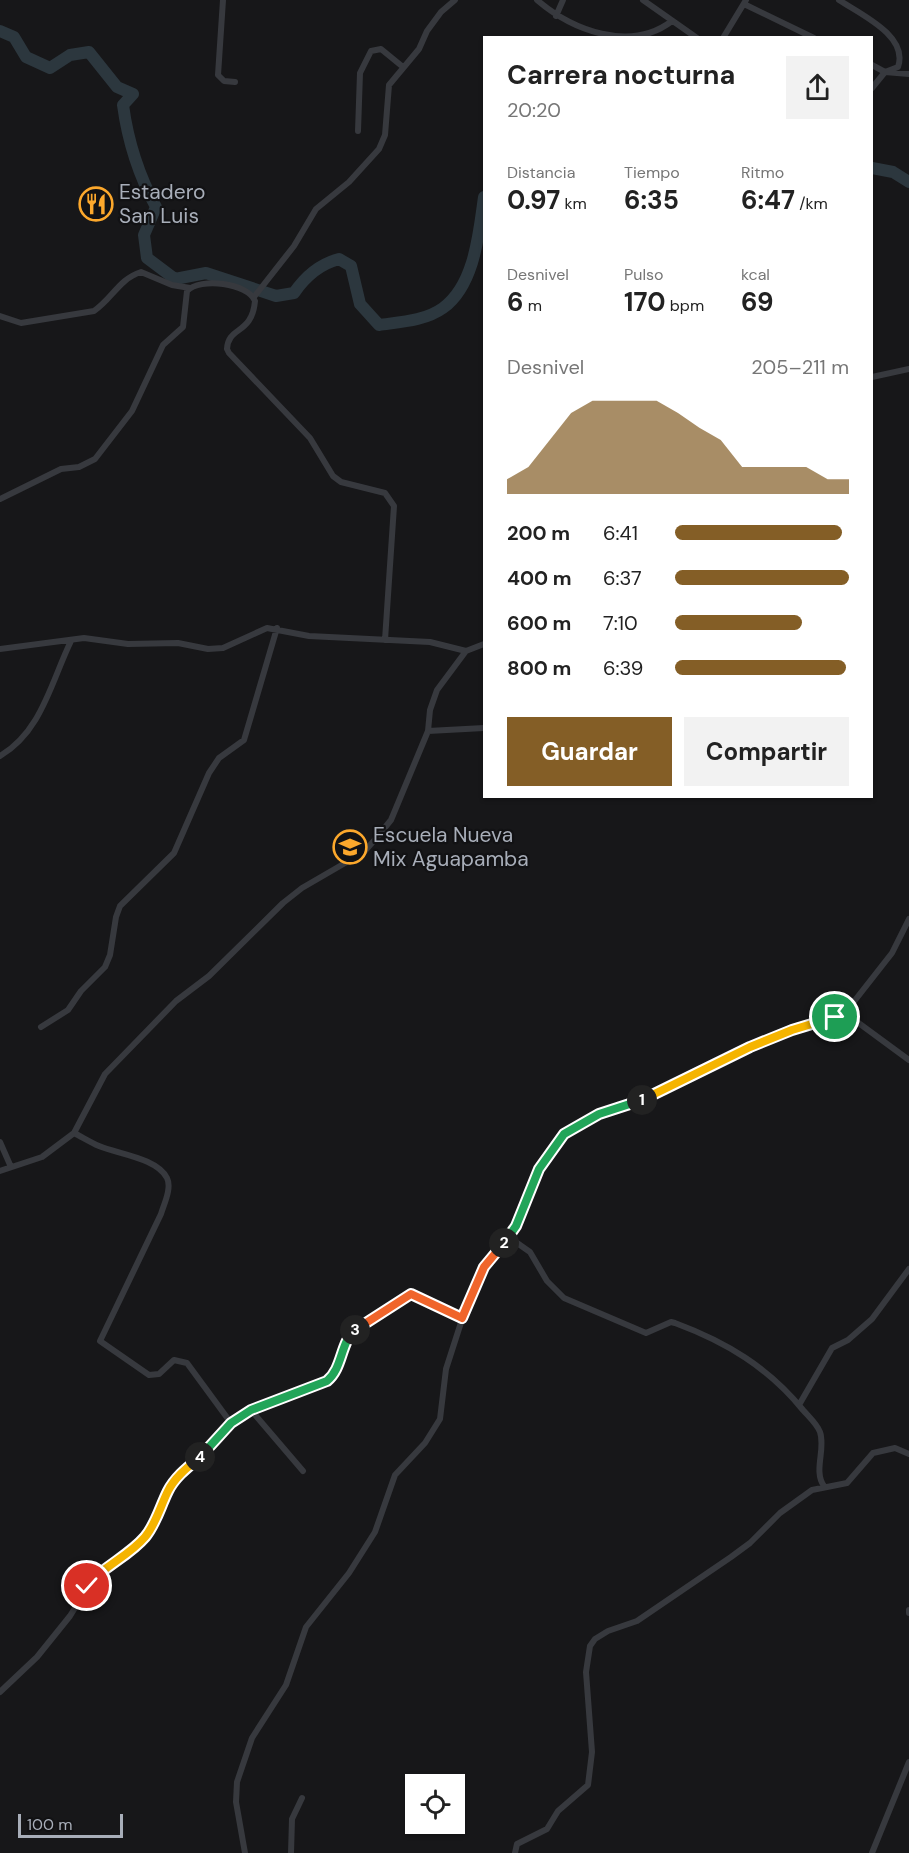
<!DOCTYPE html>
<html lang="es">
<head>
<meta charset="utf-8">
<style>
	body { margin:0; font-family:"DM Sans",sans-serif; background:#f2f2f2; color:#222; height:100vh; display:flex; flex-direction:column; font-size:22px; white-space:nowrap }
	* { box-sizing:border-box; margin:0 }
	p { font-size:20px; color:#767676 }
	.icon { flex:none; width:33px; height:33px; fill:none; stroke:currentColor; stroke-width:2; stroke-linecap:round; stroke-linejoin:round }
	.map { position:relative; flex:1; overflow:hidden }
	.panel { position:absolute; left:483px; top:36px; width:390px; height:762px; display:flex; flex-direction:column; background:#fff; border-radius:0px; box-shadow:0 2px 4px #0004 }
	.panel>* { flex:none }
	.tools { position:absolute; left:405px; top:1774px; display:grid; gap:12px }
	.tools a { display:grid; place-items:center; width:60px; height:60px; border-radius:0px; background:#fff; box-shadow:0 2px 4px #0004; font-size:30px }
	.scale { position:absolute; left:18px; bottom:15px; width:105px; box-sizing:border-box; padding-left:6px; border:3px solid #a8aeb9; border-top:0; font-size:16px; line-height:21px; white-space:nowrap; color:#a8aeb9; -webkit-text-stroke:4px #121214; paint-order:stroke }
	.pin { position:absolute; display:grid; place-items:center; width:51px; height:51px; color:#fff; margin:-26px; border:3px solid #fff; border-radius:50%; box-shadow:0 2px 6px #0007 }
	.km { position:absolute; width:30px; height:30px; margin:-15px; border-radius:50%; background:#222; color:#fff; font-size:16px; line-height:30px; text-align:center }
	.round { display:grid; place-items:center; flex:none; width:63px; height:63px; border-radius:0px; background:#f2f2f2 }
	.summary { display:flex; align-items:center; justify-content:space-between; height:102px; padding:0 24px }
	h1 { font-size:27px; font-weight:700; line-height:45px }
	.stats { display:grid; grid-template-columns:repeat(3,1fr); gap:9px; height:102px; padding:6px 24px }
	.stats div { display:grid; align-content:center }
	.stats b { font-size:26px; font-weight:700 }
	.stats small { font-size:16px; font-weight:400 }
	.stats p { font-size:16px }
	.chart { height:168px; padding:12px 24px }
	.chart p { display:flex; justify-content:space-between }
	.chart svg { width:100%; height:108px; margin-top:6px; fill:#845e26; opacity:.7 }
	.button { display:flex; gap:12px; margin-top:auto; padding:12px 24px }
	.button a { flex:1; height:69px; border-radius:0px; background:#845e26; color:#fff; font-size:24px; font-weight:700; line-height:69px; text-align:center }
	.button a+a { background:#f2f2f2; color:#222 }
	ul { padding:0 24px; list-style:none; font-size:20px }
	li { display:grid; grid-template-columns:96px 72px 1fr; align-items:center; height:45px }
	li i { height:15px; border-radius:8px; background:#845e26 }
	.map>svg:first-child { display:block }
</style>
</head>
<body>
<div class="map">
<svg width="909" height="1853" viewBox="0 0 909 1853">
	<rect width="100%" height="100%" fill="#171719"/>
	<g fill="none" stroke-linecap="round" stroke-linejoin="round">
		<path stroke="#2c373e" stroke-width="12" d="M0,31l14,6 12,20 24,11 20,-13 19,-3 28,35 16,7 -10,11c5,37 15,69 33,102l-12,28 3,23 28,21 31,-6 70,23 18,-3c11,-16 26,-29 45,-34l12,7 9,38 19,21c21,-3 46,-4 64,-17 32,-23 36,-76 41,-111
			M872,168l21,4 16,10"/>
		<path stroke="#37393e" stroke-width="6" d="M223,0l-5,75 6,6 11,1
			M537,0c35,30 93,53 135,21
			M643,0l54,38
			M839,0c21,14 70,36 59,67l-13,5 -13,16
			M744,4l70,34
			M556,16l7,-16
			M723,38l23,-38
			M872,65l13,7 24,2
			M358,131l2,-58 11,-22 10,-2 22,18
			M254,297l40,-51 22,-37 33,-27 30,-33 6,-14 4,-50 30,-36 8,-18 14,-19 14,-12
			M0,316l21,7 73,-12c18,-12 25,-32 47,-39l31,13 18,3
			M872,377l37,-8
			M0,499l61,-30 18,-2 16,-8 37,-48 31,-66 20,-18 4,-36c13,-14 61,-8 68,10 -3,34 -27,25 -28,48l2,4 81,85 23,38 8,6 44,11 9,13 -9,134
			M0,649l84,-11 44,6 50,-1 30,6 15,-1 44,-20 42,8 121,6 36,9
			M428,731l56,-3
			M0,756c42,-25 51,-74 71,-115
			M845,1013l64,47
			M41,1027l27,-17 13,-19 24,-24 5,-12 6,-38 4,-11 54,-53 35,-80 10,-15 25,-18 33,-112
			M74,1133c8,4 16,9 25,13 19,8 58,12 68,32 5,10 -3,26 -6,36l-61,127 49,34 10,-1 15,-14 13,3 44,60
			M0,1142l11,25
			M0,1171l42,-14 32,-24 31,-59 71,-73 33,-25 74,-73 19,-15 62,-36 14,-16 13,-16 37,-89 2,-21 7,-20 29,-39 18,-7
			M510,1238l20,14 17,29 17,17 82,35 25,-11 4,1c51,19 93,44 128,87 6,7 14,14 17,22 6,17 -7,39 4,54
			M799,1405l33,-57 16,-8 24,-21 37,-50
			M251,1410l52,61
			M909,1610v3
			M0,1692l37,-35 33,-41 24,-39 50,-39 11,-16 14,-34 62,-65 20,-13 76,-29 9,-11 15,-36 55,-39 10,-1 46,24
			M245,1853l-9,-51 1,-20 15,-44 34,-53 20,-58 43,-54 26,-41 20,-57 30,-32 15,-24 6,-50 20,-62 18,-40 26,-29 29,-69 13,-21 12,-14 35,-20 48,-17 103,-50 95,-34 47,-60 17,-34
			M291,1853l1,-34 10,-21
			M515,1853l2,-9 30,-15 11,-18 30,-26 4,-33 -6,-80 4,-26 5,-7 13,-8 29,-10 94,-64 19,-14 30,-30 32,-23 35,-7 26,-30 22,-5 14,6
			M872,1853l37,-91"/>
	</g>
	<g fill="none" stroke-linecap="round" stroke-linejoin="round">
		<g stroke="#fff" stroke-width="12">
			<path id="split-1" d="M642,1100l108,-53 42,-17 43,-13"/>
		</g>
		<g stroke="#fff" stroke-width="12">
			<path id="split-2" d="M504,1243l12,-17 23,-57 25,-35 35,-20 43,-14"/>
		</g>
		<g stroke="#fff" stroke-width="12">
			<path id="split-3" d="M355,1330l56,-36 51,24 22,-51 20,-24"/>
		</g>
		<g stroke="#fff" stroke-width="12">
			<path id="split-4" d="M200,1457l31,-34 20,-13 76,-29c16,-13 13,-38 28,-51"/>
		</g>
		<g stroke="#fff" stroke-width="12">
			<path id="split-5" d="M87,1586c16,-20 41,-29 58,-49 11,-13 15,-30 23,-46 7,-14 20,-24 32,-34"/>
		</g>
		<use href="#split-1" stroke="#f5b400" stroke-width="8"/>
		<use href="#split-2" stroke="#22a559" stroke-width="8"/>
		<use href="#split-3" stroke="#f0652b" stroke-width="8"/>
		<use href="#split-4" stroke="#22a559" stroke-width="8"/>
		<use href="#split-5" stroke="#f5b400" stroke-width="8"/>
	</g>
	<defs>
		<g id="restaurant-ring" transform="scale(1.725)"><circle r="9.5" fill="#121214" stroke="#fca82c" stroke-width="1.5"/><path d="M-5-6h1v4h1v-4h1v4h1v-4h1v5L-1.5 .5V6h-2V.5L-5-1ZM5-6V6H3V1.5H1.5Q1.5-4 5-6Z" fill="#fca82c"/></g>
		<g id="school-ring" transform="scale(1.725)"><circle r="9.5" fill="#121214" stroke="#fca82c" stroke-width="1.5"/><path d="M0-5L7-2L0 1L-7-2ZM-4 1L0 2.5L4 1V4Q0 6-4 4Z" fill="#fca82c"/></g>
	</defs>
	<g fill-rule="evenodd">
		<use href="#restaurant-ring" x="96" y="204"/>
		<use href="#school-ring" x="350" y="847"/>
	</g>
	<g text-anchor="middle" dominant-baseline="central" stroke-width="4.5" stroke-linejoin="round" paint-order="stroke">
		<g font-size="21" fill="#a8aeb9" stroke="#121214" text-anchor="start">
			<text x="119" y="192">Estadero<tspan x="119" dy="24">San Luis</tspan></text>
			<text x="373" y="835">Escuela Nueva<tspan x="373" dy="24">Mix Aguapamba</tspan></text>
		</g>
	</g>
</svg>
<div class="tools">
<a><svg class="icon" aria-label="locate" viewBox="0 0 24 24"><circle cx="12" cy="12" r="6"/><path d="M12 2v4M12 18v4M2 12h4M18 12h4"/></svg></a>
</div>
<div class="scale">100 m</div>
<div class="pin" style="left:835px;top:1017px;background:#1e9e55"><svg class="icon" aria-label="arrive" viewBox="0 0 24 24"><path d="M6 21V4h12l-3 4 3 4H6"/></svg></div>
<div class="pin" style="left:87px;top:1586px;background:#d93025"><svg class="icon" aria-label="check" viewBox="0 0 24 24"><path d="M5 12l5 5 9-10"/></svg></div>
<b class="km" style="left:642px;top:1100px">1</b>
<b class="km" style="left:504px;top:1243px">2</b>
<b class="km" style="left:355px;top:1330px">3</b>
<b class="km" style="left:200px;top:1457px">4</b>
<section class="panel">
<div class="summary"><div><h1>Carrera nocturna</h1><p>20:20</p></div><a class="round"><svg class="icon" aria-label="share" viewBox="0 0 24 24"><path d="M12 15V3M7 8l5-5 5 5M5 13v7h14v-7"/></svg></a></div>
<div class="stats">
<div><p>Distancia</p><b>0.97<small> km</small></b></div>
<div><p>Tiempo</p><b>6:35</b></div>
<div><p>Ritmo</p><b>6:47<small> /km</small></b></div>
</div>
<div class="stats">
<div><p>Desnivel</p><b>6<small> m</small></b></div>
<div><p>Pulso</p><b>170<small> bpm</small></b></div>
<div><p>kcal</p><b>69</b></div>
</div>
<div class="chart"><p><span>Desnivel</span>205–211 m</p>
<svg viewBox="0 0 160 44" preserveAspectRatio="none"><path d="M0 44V38L10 33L20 22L30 11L40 6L50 6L60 6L70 6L80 11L90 17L100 22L110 33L120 33L130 33L140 33L150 38L160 38V44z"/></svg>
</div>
<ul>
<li><b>200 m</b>6:41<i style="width:96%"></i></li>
<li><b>400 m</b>6:37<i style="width:100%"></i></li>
<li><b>600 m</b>7:10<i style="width:73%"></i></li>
<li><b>800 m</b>6:39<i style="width:98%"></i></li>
</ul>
<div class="button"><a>Guardar</a><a>Compartir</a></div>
</section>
</div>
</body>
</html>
